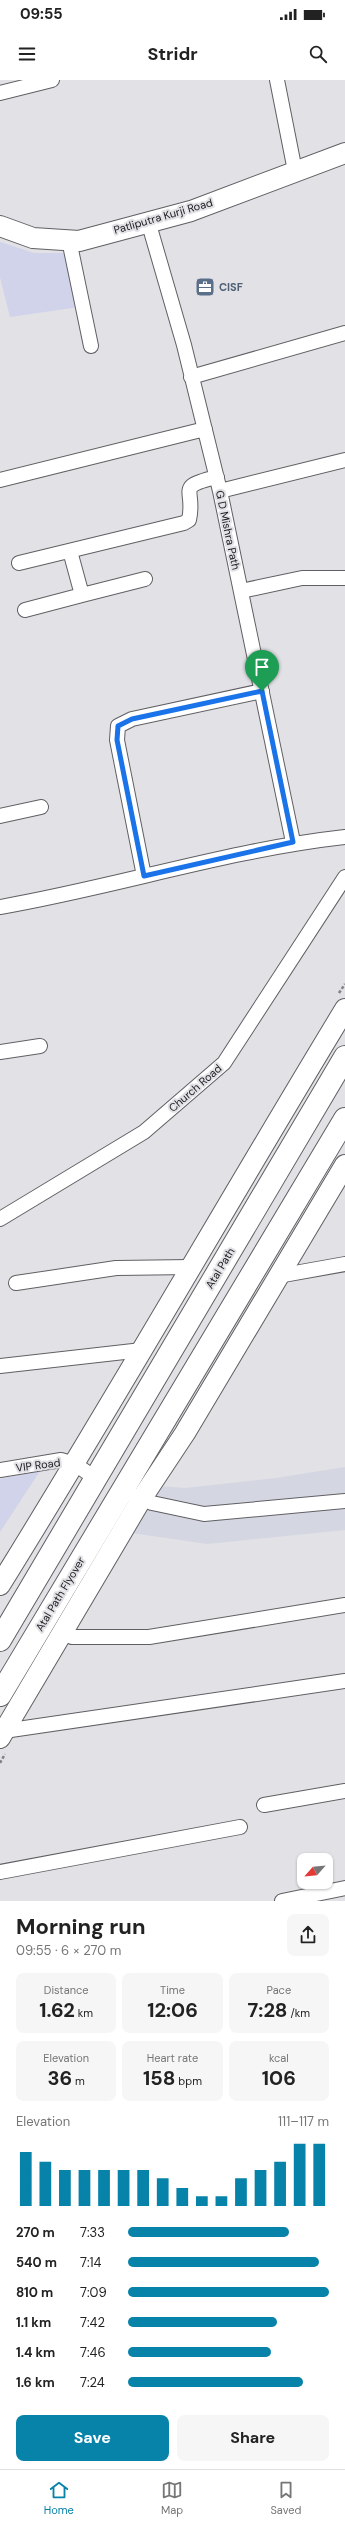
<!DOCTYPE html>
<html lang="en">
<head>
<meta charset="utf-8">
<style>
	body { margin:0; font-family:"DM Sans",sans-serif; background:#f6f6f6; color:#222; height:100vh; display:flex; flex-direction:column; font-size:15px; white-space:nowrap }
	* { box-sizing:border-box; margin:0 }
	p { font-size:13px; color:#767676 }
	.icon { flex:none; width:22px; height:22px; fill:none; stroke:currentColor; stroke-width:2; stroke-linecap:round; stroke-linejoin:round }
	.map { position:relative; height:1821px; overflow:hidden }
	.sheet { display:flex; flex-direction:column; background:#fff; flex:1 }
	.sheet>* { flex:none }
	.needle { width:26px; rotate:243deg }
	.tools { position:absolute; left:297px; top:1773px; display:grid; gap:8px }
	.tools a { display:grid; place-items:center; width:36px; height:36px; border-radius:8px; background:#fff; box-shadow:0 1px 3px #0004; font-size:20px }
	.pin { position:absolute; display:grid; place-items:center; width:34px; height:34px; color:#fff; margin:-41px -17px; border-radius:50% 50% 50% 0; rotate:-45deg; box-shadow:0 0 4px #0007 }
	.pin .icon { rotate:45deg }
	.round { display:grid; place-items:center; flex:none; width:42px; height:42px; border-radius:8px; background:#f6f6f6 }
	.headline { display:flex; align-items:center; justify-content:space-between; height:68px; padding:0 16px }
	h1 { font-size:22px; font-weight:700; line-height:30px }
	.metrics { display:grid; grid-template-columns:repeat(3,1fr); gap:6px; height:68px; padding:4px 16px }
	.metrics div { display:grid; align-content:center; border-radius:8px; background:#f6f6f6; text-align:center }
	.metrics b { font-size:20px; font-weight:700 }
	.metrics small { font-size:11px; font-weight:400 }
	.metrics p { font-size:11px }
	.chart { height:112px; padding:8px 16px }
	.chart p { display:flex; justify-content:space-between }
	.chart svg { width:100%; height:72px; margin-top:4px; stroke:#0782a8; stroke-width:6 }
	.button { display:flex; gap:8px; margin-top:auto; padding:8px 16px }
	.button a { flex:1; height:46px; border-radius:8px; background:#0782a8; color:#fff; font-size:16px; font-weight:700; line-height:46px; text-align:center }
	.button a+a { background:#f6f6f6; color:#222 }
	ul { padding:0 16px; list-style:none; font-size:13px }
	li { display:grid; grid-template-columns:64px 48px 1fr; align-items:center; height:30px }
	li i { height:10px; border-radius:5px; background:#0782a8 }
	.status { display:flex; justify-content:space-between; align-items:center; height:28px; padding:0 20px; background:#fff; direction:ltr }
	.status svg { height:11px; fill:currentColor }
	header { display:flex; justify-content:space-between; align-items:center; height:52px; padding:0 16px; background:#fff; font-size:18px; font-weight:700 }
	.dock { display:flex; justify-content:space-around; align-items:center; height:56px; border-top:1px solid #e0e0e0; background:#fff; font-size:11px; color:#767676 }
	.dock a { display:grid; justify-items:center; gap:2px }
	.dock .selected { color:#0782a8 }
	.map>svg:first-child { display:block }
</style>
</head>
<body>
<div class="status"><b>09:55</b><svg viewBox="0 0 49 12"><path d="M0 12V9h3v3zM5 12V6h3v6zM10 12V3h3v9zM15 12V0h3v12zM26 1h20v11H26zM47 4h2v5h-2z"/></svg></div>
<header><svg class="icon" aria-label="menu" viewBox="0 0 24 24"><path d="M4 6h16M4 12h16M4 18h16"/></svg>Stridr<svg class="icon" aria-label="search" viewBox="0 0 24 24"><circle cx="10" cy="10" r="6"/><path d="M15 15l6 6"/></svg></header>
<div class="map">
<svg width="345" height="1821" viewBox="0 0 345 1821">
	<rect width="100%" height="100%" fill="#e1e1e6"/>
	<path fill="#d4d6e2" d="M345,1387v63l-138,14 -82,-12 34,-46 26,2 91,-10z"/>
	<path fill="#d0d3ea" d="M0,162l34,11h35l10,54 -69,10 -10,-40z
		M40,1391l-40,61v-53z"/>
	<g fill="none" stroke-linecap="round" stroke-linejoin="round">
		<g stroke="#606064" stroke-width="16">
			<path id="street" d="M277,0l18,91
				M0,13l52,-13
				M148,141l36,124 36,146 73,351
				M69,160l22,106
				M191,297l154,-44
				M0,400l205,-51
				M220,411l125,-31
				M70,471l12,44 63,-16
				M19,483l165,-40 5,-3c7,-31 -15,-33 28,-43
				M241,511l61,-13h43
				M25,530l57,-15
				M0,736l41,-9
				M144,796l-27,-136 1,-14 14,-7 130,-28
				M0,827c116,-20 228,-57 345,-70
				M0,972l40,-6
				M0,1139l144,-87 80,-69 121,-186
				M278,1196l67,-12
				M16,1203l100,-15 75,-1
				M0,1286l142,-16
				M0,1390l61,-10 14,4 20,14
				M134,1416l18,7 52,11 141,-13
				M64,1553l8,4h77l196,-32
				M4,1651l341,-50
				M264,1725l81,-14
				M0,1792l240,-45
				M282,1821l63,-13"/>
		</g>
		<g stroke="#606064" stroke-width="22">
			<path id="secondary" d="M0,146l33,12 46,3 112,-30 154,-58
				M0,1505c118,-190 229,-385 345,-576
				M0,1658l142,-240 43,-65 160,-268"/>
		</g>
		<g stroke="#606064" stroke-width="24">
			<path id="primary" d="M0,1560l345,-583
				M0,1615l345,-576"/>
		</g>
		<path stroke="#818285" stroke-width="2.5" stroke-dasharray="3 2" stroke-linecap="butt" d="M339,913l6,-9
			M0,1683l5,-9"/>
		<use href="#street" stroke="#fff" stroke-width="14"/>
		<use href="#secondary" stroke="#fff" stroke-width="20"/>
		<use href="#primary" stroke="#fff" stroke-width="22"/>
	</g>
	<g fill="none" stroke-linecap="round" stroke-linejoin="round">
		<g stroke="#fff" stroke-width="8">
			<path id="route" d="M262,611l31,151 -149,34 -27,-136 1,-14 14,-7z"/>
		</g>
		<use href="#route" stroke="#1a73e8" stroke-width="5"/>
	</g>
	<defs>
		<g id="office-square" transform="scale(1)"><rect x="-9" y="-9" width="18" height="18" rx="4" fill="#5c6f8a" stroke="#e1e1e6"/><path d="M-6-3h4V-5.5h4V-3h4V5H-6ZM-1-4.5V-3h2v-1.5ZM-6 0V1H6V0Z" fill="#fff"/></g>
	</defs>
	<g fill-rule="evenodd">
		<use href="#office-square" x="205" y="207"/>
	</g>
	<g text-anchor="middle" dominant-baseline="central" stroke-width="4" stroke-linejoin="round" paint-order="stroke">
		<g font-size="11" fill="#202122" stroke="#e1e1e6">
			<text transform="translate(163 136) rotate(-16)">Patliputra Kurji Road</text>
			<text transform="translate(228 450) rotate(78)">G D Mishra Path</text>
			<text transform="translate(195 1008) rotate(-41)">Church Road</text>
			<text transform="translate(220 1188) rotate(-59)">Atal Path</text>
			<text transform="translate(38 1385) rotate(-7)">VIP Road</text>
			<text transform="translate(60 1514) rotate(-59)">Atal Path Flyover</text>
		</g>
		<g font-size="11" font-weight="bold" fill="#4e5e75" stroke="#e1e1e6" text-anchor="start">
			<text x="219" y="207">CISF</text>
		</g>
	</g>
</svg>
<div class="tools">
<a><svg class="needle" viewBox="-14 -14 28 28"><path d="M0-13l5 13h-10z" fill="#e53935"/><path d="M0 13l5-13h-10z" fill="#767676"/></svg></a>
</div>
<div class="pin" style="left:262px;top:611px;background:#1e9e55"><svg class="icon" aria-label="arrive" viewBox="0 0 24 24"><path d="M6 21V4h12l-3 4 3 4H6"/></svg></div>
</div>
<section class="sheet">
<div class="headline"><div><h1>Morning run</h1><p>09:55 · 6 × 270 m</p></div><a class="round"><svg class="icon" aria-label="share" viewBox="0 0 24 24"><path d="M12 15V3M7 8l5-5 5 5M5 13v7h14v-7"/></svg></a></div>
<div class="metrics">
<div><p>Distance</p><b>1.62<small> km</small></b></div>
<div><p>Time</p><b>12:06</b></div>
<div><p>Pace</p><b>7:28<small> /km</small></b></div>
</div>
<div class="metrics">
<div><p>Elevation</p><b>36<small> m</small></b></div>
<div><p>Heart rate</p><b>158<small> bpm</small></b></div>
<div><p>kcal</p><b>106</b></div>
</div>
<div class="chart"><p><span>Elevation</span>111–117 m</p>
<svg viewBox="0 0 160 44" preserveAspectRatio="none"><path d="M5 44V11M15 44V17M25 44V22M35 44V22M45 44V22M55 44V22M65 44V22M75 44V27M85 44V33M95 44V38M105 44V38M115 44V27M125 44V22M135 44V17M145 44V6M155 44V6"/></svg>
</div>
<ul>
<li><b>270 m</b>7:33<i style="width:80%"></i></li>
<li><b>540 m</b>7:14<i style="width:95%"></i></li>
<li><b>810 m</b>7:09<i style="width:100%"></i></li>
<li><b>1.1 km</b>7:42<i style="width:74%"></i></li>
<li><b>1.4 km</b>7:46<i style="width:71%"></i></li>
<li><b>1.6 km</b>7:24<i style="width:87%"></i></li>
</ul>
<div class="button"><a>Save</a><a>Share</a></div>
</section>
<nav class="dock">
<a class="selected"><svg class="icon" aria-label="home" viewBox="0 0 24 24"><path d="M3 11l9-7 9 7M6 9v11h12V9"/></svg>Home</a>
<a><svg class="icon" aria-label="map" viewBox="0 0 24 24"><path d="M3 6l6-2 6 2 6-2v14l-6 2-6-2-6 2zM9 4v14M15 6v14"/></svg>Map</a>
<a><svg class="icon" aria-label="saved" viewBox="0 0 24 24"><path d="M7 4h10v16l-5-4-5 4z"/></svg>Saved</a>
</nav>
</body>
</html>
